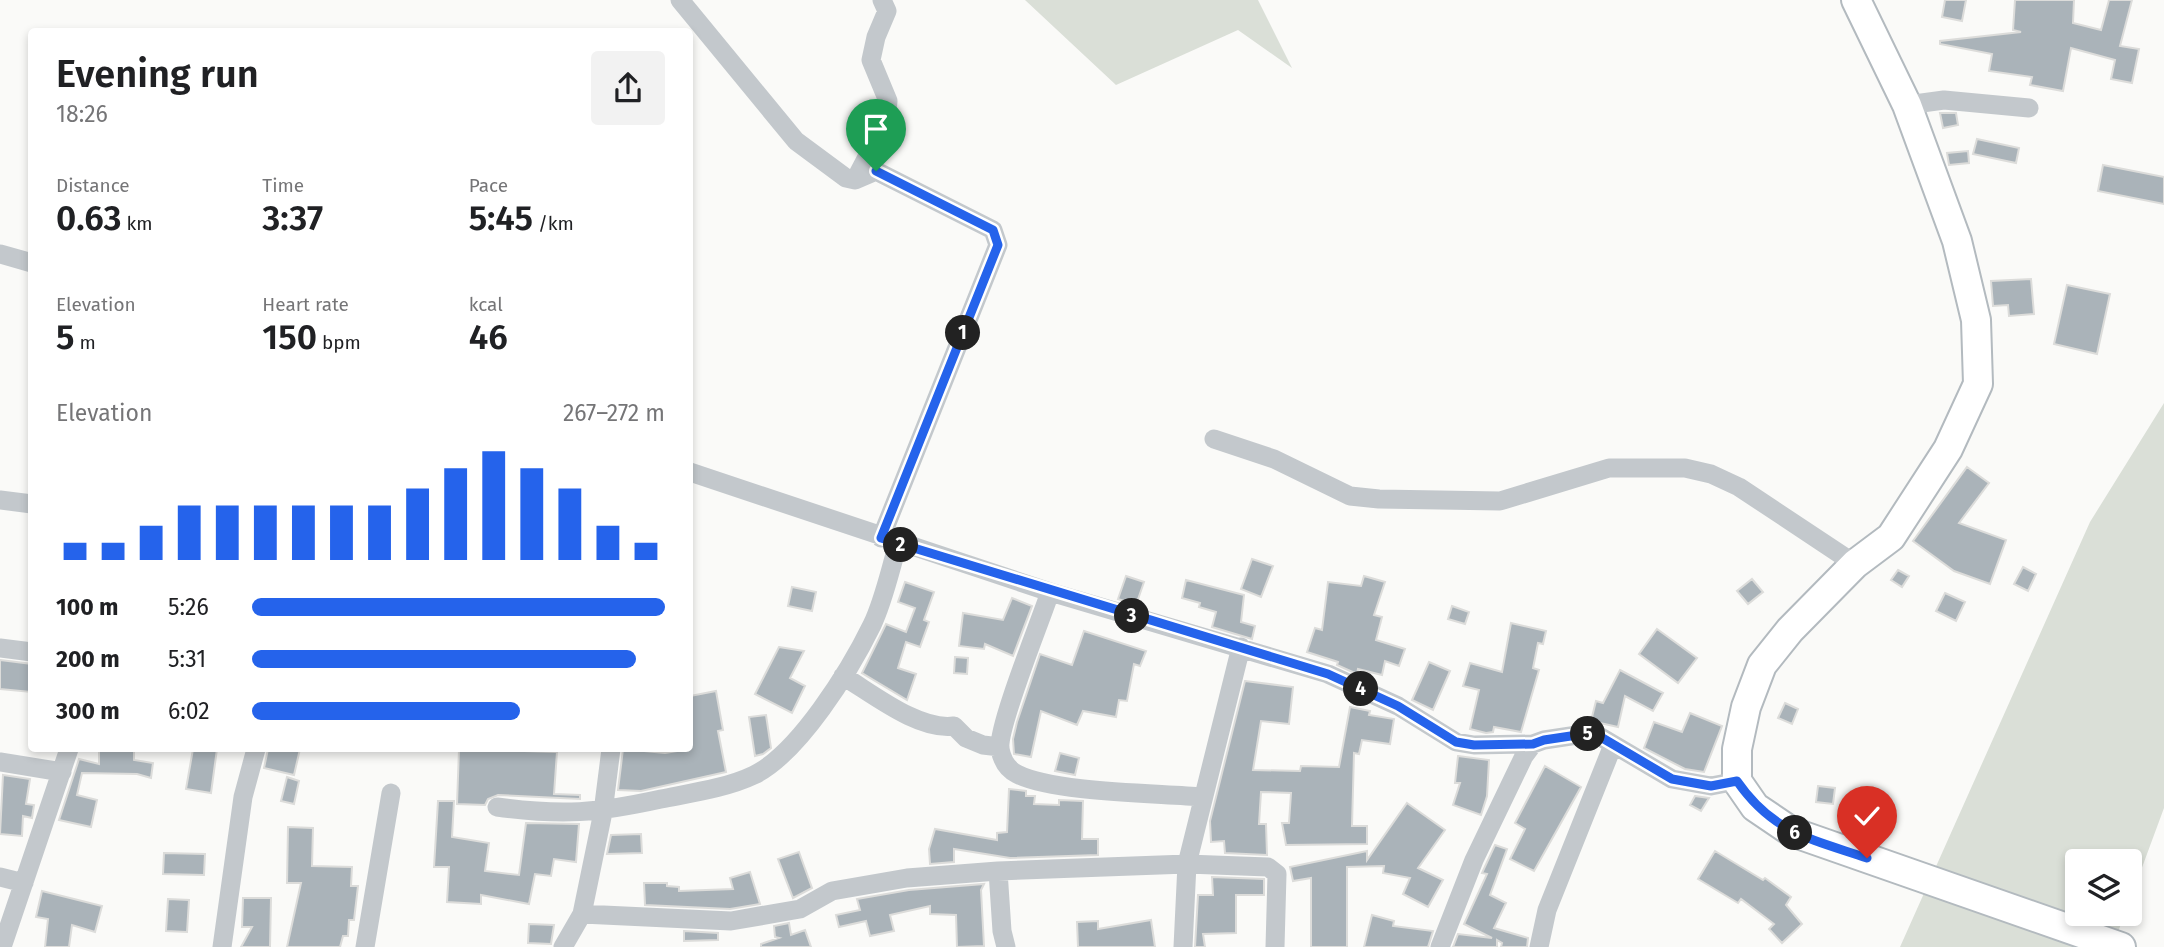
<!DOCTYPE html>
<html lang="en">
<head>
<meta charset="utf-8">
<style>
	body { margin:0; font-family:"Fira Sans",sans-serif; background:#f2f2f2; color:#202124; height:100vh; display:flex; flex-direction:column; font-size:26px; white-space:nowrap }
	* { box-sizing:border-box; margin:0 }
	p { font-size:23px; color:#757577 }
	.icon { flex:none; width:38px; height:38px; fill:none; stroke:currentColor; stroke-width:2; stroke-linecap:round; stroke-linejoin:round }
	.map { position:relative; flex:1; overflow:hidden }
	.details { position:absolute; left:28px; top:28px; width:665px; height:724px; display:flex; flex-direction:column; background:#fff; border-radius:7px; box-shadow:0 4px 10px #0003 }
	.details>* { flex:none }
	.fabs { position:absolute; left:2065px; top:849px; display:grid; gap:14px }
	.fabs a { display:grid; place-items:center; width:77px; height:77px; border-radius:7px; background:#fff; box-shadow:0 4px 10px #0003; font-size:35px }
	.pin { position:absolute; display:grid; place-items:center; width:60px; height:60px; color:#fff; margin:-72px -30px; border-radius:50% 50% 50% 0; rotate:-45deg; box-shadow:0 0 7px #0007 }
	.pin .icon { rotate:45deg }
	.km { position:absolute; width:35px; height:35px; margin:-18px; border-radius:50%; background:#222; color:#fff; font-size:19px; line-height:35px; text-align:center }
	.round { display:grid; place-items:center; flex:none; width:74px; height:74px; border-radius:7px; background:#f2f2f2 }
	.head { display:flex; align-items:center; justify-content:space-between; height:119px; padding:0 28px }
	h1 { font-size:38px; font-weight:600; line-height:52px }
	.stats { display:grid; grid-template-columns:repeat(3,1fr); gap:10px; height:119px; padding:7px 28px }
	.stats div { display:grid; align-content:center }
	.stats b { font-size:35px; font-weight:600 }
	.stats small { font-size:19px; font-weight:400 }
	.stats p { font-size:19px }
	.chart { height:196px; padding:14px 28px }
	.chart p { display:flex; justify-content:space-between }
	.chart svg { width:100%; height:126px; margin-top:7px; stroke:#2563eb; stroke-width:6 }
	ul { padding:0 28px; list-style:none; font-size:23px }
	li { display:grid; grid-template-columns:112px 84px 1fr; align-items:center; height:52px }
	li i { height:18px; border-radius:9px; background:#2563eb }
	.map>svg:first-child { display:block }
</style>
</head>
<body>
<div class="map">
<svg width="2164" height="947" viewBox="0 0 2164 947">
	<rect width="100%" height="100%" fill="#fafaf8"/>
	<path fill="#dadfd7" d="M1025,0h233l34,68 -54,-38 -122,55z
		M2164,403v405l-34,92v-39h-53v53h48l-13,33h-212l190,-425z"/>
	<path fill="#aab3b9" stroke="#dcdcda" stroke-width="2" d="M1945,0h21l-4,21 -20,-4z
		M2015,0h59l-1,23 28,7 8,-30h23l-12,46 19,3 -7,34 -21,-4 4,-19 -44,-12 -8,43 -33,-6 2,-8 -43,-6 3,-17 -52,-10v-3l81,-9 -8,-2z
		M1940,113h16l2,12 -15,3z
		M1977,139l42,9 -3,15 -43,-9z
		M1968,151l1,12 -20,2 -2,-12z
		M2103,165l61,12v27l-66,-13z
		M2031,279l3,35 -25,2 -1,-11 -15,1 -2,-25z
		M2067,285l43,9 -13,60 -43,-10z
		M1967,467l22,16 -30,40 47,17 -16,44 -36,-13 -41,-30z
		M1252,559l21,7 -12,31 -20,-8z
		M2023,567l13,7 -8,17 -14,-7z
		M1898,570l11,6 -7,11 -11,-7z
		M1126,576l18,6 -8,23 -18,-6z
		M1364,576l21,6 -11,33 8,2 -6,23 29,9 -6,17 -14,-5 -3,14 -24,-6 -1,5 -20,-9 1,-3 -31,-10 8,-24 7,2 6,-48 33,4z
		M1752,579l11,13 -15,12 -11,-13z
		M1186,580l58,15 -3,27 14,4 -3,13 -40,-12 4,-15 -17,-5 1,-4 -18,-5z
		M905,582l29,10 -10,28 5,2 -9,25 -14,-5 -8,26 18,6 -9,26 -45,-27 24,-49 20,8 9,-24 -17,-6z
		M792,587l24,5 -4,19 -24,-5z
		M1945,593l20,9 -9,19 -20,-10z
		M1012,598l20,8 -19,50 -28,-12 -1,5 -25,-3 4,-33 40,7z
		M1452,606l17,6 -4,12 -17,-5z
		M1511,623l35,8 -3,13 -5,-1 -5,25 6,2 -18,62 -27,-5 -1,5 -7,1 -16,-4 9,-39 -16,-4 7,-23 32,9z
		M1657,629l40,29 -19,25 -39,-29z
		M1084,631l62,20 -6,15 -6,-2 -7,37 -8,-1 -3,17 -33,-6 -6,14 -36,-14 -10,46 -17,-3 -1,-15 4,-17 23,-68 32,11z
		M779,647l25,4 -14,27 15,8 -13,27 -37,-19z
		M955,657l13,1 -1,16 -13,-1z
		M0,660l32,4 -1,28 -31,-3z
		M1429,662l21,9 -17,39 -21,-10z
		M1620,670l43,23 -10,18 -28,-15 -7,31 -27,-6 5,-20 7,2z
		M1245,681l48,6 -4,37 -28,-3 -8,49 47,1 1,-5 38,1 11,-60 20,4 -1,4 25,4 -4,25 -28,-4 -3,14 -5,-1 -2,73h15v18l-81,1 -4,-22h7l2,-30 -30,-1 -2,32h7l1,31 -42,-2 -1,-12 -13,1 -1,-21z
		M716,691l7,39 -5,1 8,41 -85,19 -23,-1 5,-41 42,4 25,-4v-53z
		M1785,703l13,6 -6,15 -14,-6z
		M1690,713l32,13 -18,46 -19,-3 -41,-21 10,-26 28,10z
		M766,715l5,33 -8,6 -8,2 -6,-39z
		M99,749h35v11l19,3 -2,15 -14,-4 -55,-1 -5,22 20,5 -6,27 -32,-7 20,-61 20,5z
		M193,749h24l-6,44 -25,-4z
		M268,749h32l-6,26 -30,-7z
		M459,749l98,3 -3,42 26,1v4l-82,-4 -10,4 -3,6 -28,-1z
		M1060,753l19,5 -4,17 -20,-4z
		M1458,756l31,4 -2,36 -6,19 -28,-10 7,-22h-5z
		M1545,766l36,21 -47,84 -24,-12 15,-30 -10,-6z
		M3,775l27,4 -4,25 8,1 -2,13 -9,-2 -1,20 -22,-2z
		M287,777l12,4 -5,23 -13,-3z
		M1818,786l17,2 -2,16 -17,-2z
		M1009,789l17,2v5h9l-1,8 25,1v-5l24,1 -1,38h16v16l-88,3 -56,-9v13l-24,2 -1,-15 6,-20 62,11v-7l10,-1z
		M1695,796l14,2 -8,13 -11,-6z
		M438,801h16l-2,36 37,6 -4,28 34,4 7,-52 53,1 -3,38 -22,-3 -3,17 -16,-2 -6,30 -48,-9v9l-34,-2 2,-35h-15z
		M1407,803l38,27 -27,38 25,12 -15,27 -25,-13 7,-16 -27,-5 1,-7 -37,1v80h-36v-69l-18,3 -3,-14 77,-16v9z
		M288,827l25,1 -1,38 40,1 -1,19h7l-4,34h-5l-1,16h-5l-3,11h-53l14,-64h-14z
		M641,834l1,19 -35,1 4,-19z
		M1495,845l12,4 -17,46 16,8 -12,25 34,10 -1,9h-26l1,-4 -5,-3v7h-44l5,-13 34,4 -28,-14 23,-50 -5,-1z
		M1715,851l48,29 2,-2 26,19 -5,8 16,19 -20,19 -13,-14 5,-5 -33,-25 -3,4 -40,-24z
		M799,852l13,36 -19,10 -15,-39z
		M164,853l41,1 -1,21 -41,-1z
		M750,872l10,32 -30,5 -85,-4 -1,-22h23v3l12,1v4l54,-2 -3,-11z
		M1212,877l52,2v16h-28v38l-33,1 2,13h-10l3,-52h15z
		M984,884l-3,6 3,56 -27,1 -1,-32 -26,-1v-8l-40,9 4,16 -24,5 -4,-15 -27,6 -3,-12 24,-5 -3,-11 52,-9z
		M42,891l60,15 -7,26 -23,-7 -3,22h-24l3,-28 -12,-2z
		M243,898h28l-1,49h-29l11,-20h-10z
		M168,899l21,1 -2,32 -21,-1z
		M1372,915l22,6 -1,5 40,5 -5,16h-64z
		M1151,920l4,27h-77l-1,-25 21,-1v8z
		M789,923l2,12 14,-5 6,17h-50v-3l18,-6 -4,-1 -1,-11z
		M529,924l25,1 -3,19 -23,-1z
		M684,931l34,2v7l-34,1z"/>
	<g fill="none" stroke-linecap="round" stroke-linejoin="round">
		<g stroke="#b3babf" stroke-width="32">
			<path id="secondary" d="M1856,0l51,105 50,136 19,79 2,64 -30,65 -57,88 -36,27 -65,66 -28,35 -16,42 -9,42v32l18,26 37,25 329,115"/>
		</g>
		<path stroke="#c3c8cc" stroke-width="19" d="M680,0l116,141 50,37 9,2 21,-9 117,59 5,15 -117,293
			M1907,105l37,-5 85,8
			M855,180l31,-59 2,-20 -17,-41 5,-23 11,-26 -5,-11
			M0,254l32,9
			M1214,439l60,20 76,37 29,3 121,2 109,-33h76l26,6 28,13 116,77
			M690,472l360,120 278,82 70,32 58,36 18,3 59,-1
			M0,500l32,4
			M1050,592c-9,28 -53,135 -50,157 2,11 7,20 17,25 37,19 141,19 185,23
			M0,648l32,4
			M843,676c30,18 76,55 111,50l12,12 17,7 17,2
			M0,762l62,10
			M497,807c66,9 100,6 164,-8 30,-6 66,-11 93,-24 45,-22 96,-105 118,-150 12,-25 18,-55 26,-81
			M998,871l4,60 4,16
			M0,877l24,6
			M582,914l149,7 69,-12 32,-18 75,-13 91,-7 189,-7 81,3 9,7 -2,73
			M2,947l67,-198
			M222,947l21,-150 13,-48
			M365,947l26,-154
			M563,947l19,-33 21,-102 8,-63
			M1183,947l4,-83 54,-217
			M1440,947l34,-87 50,-104 9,-12 11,-4 40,-6 15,2 73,43 39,7 26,-5
			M1539,947l8,-37 66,-165"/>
		<use href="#secondary" stroke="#fff" stroke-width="28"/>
	</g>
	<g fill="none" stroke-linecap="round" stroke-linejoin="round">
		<g stroke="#fff" stroke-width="14">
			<path id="route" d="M876,171l117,59 5,15 -117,293 447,136 70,32 58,36 18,3 59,-1 11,-4 40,-6 15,2 73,43 39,7 26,-5c36,52 74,58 130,77"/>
		</g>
		<use href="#route" stroke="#2563eb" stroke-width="9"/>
	</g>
</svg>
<div class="fabs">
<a><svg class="icon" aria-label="layers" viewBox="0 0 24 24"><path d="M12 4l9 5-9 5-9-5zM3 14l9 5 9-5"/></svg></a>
</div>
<div class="pin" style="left:876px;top:171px;background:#1e9e55"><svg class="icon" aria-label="arrive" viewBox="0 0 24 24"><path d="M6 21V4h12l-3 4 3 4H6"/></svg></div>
<div class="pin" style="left:1867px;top:858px;background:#d93025"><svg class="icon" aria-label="check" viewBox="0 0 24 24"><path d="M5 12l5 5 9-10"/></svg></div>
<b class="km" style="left:963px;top:333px">1</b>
<b class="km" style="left:901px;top:545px">2</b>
<b class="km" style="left:1132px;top:616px">3</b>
<b class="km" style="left:1361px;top:689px">4</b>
<b class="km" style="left:1588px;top:734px">5</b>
<b class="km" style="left:1795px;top:833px">6</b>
<section class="details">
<div class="head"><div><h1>Evening run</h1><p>18:26</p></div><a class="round"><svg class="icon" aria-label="share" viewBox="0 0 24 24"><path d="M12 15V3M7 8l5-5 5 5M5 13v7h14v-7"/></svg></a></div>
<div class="stats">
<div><p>Distance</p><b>0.63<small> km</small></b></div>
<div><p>Time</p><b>3:37</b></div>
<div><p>Pace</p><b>5:45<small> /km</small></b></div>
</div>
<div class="stats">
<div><p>Elevation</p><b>5<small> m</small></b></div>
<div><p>Heart rate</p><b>150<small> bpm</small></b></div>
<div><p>kcal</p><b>46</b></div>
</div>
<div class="chart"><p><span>Elevation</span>267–272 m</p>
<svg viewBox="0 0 160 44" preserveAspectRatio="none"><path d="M5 44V38M15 44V38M25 44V32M35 44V25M45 44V25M55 44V25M65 44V25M75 44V25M85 44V25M95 44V19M105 44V12M115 44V6M125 44V12M135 44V19M145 44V32M155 44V38"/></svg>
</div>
<ul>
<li><b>100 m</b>5:26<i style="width:100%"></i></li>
<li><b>200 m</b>5:31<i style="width:93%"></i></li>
<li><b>300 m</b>6:02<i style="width:65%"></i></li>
</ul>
</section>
</div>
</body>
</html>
